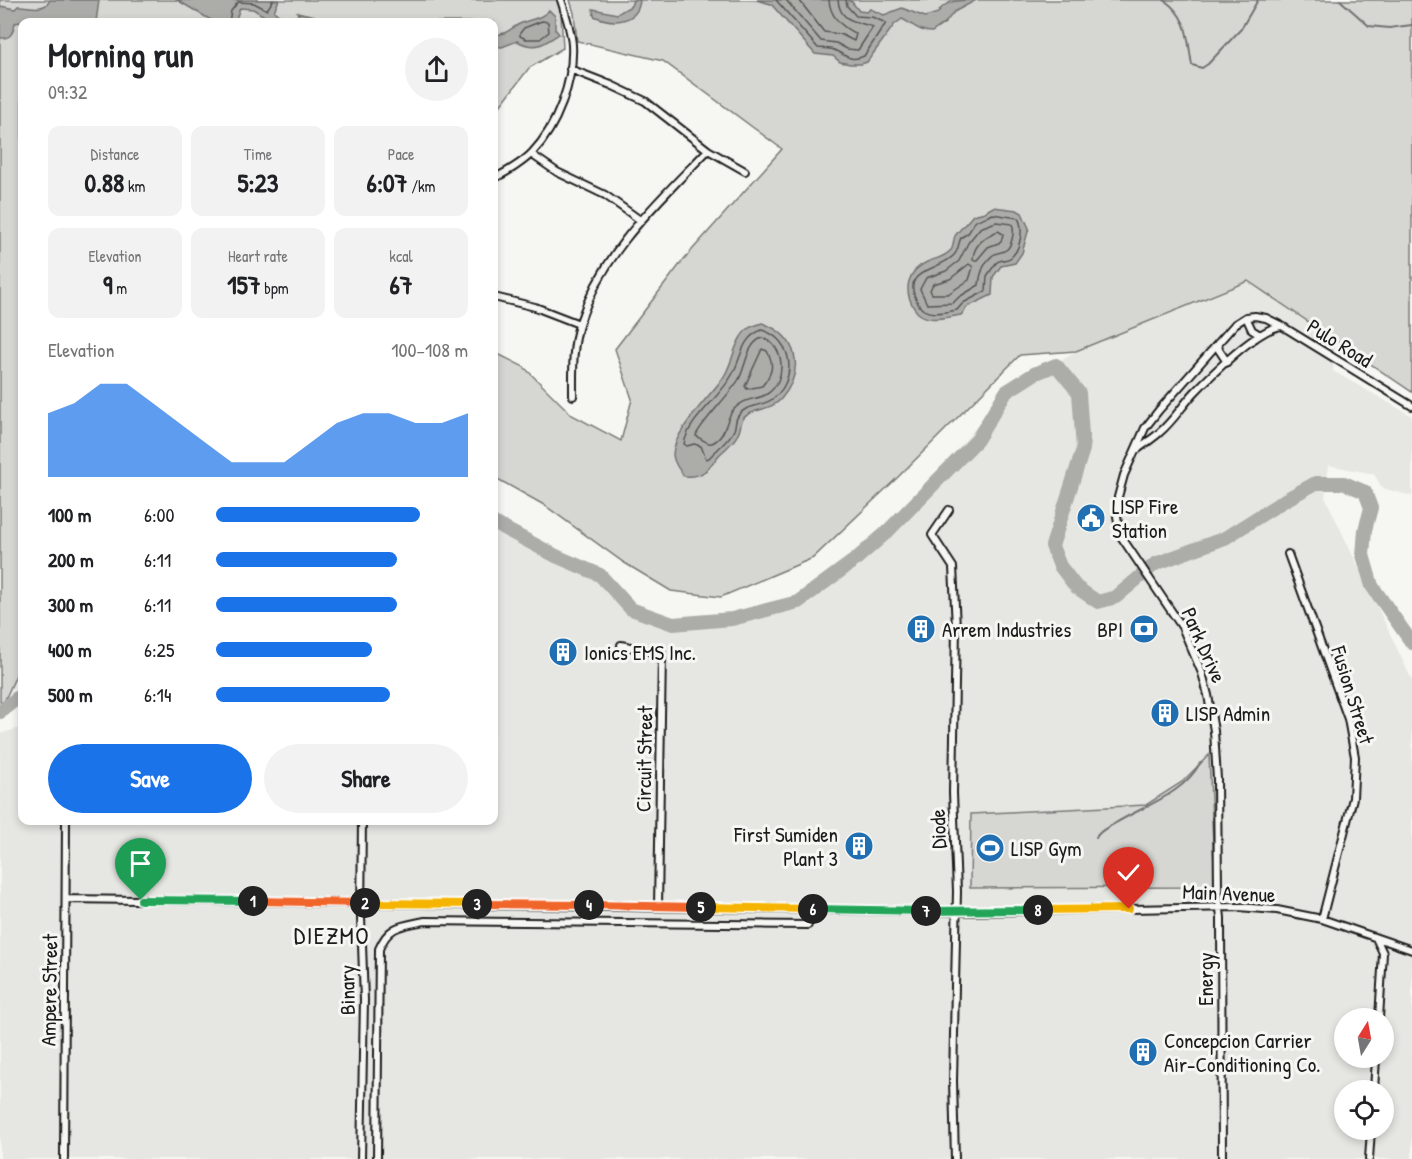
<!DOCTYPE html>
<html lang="en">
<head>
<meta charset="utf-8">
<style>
	body { margin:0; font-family:"Patrick Hand",sans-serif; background:#f2f2f2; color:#202124; height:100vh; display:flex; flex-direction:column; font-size:22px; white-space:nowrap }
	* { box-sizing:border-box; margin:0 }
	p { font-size:20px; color:#757577 }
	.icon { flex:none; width:33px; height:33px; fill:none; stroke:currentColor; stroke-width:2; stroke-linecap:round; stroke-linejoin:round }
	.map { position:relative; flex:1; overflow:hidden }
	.side { position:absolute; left:18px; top:18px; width:480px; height:807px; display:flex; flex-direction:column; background:#fff; border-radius:12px; box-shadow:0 3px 9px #0003 }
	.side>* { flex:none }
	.needle { width:39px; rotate:11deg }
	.buttons { position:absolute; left:1334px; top:1008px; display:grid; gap:12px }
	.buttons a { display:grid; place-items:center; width:60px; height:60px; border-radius:50%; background:#fff; box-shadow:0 3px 9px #0003; font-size:30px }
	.pin { position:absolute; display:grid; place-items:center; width:51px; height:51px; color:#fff; margin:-62px -26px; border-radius:50% 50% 50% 0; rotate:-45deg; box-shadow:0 0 6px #0007 }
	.pin .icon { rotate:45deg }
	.km { position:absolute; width:30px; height:30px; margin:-15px; border-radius:50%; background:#222; color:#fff; font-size:16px; line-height:30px; text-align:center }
	.round { display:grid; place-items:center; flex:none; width:63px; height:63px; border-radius:32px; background:#f2f2f2 }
	.head { display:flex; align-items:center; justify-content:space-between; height:102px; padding:0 30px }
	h1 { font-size:33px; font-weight:700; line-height:45px }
	.metrics { display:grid; grid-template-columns:repeat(3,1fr); gap:9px; height:102px; padding:6px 30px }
	.metrics div { display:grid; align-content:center; border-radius:12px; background:#f2f2f2; text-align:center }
	.metrics b { font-size:26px; font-weight:700 }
	.metrics small { font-size:16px; font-weight:400 }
	.metrics p { font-size:16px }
	.chart { height:168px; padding:12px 30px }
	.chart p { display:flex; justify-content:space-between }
	.chart svg { width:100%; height:108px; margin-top:6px; fill:#1a73e8; opacity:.7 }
	.cta { display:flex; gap:12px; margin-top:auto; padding:12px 30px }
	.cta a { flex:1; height:69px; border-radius:36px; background:#1a73e8; color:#fff; font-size:24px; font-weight:700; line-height:69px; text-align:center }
	.cta a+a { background:#f2f2f2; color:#202124 }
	ul { padding:0 30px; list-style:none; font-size:20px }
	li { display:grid; grid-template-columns:96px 72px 1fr; align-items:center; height:45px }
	li i { height:15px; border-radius:8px; background:#1a73e8 }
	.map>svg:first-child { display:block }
</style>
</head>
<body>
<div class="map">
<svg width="1412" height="1159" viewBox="0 0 1412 1159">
	<rect width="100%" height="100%" fill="#f6f6f2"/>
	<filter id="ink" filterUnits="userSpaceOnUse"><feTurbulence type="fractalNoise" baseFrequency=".0167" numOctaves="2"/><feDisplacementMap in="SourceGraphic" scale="12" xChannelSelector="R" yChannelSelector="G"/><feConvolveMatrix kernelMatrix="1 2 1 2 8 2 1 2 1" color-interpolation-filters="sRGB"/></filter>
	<g filter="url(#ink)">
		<path fill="#e6e6e2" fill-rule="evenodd" d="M1248,281l87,61 -2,29 79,45v80l-30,-8 -8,-14 -46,-9 -3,32 87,183v479h-1412v-425l19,-6 3,-7v99h472v-297l62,33 44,19 31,34 42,15 59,-5 66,-17 57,-42 32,-28 119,-140 70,-41zM1344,1018h39v40h-39zM1344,1090h39v40h-39z"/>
		<path fill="#d6d6d2" stroke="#797977" stroke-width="1.5" d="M0,0h557l4,14 2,34 -34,20 -35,46v-92h-472v640l-18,40h-4z
			M570,0h842v392l-164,-111 -172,70 -56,4 -124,124 -83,79 -92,39 -50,-6 -48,-29 -79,-57 -50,-28v-125l30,15 48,48 49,26 11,-42 -17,-50 69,-90 98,-110 -119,-88 -86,-20 -3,-28z
			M1209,755l6,132 -245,1 1,-74 175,-9 36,-23z"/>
		<path fill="#acaca9" stroke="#727271" stroke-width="1.5" d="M51,0h48l-3,22h-28l-24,-4 -29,5c-2,10 -4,16 -15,15v-32l15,3 3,-3c7,-1 19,4 26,0 3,-1 4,-4 7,-6z
			M177,0h102l-5,11c9,9 14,7 25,6l-2,-5 18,4 5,6h-46l-21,-13 -13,-1 -4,11 -4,3h-18z
			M633,0h7c-2,24 -28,24 -46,16l-1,-7 24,5 14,-8z
			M756,0h90l6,2 7,9 8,1 3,-3 14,6 18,-7 23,9 13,-4c6,-13 22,-13 38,-13l-22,12 -9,11 -13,9c-13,0 -19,-8 -30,-13l-8,6 -27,37 -6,2h-11l-10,-2 -7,-6 -18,-2 -44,-50z
			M549,10l6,6v13l4,5c-15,10 -23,17 -42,7l-15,6 -8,-1v-11c16,-1 18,-9 30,-13 8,-3 19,-4 25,-12z
			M993,207l24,3 5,3 7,15 -7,25 -7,10 -14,3 -8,11 -1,18 -25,12 -6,8c-16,3 -38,9 -47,-7 -11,-18 -7,-37 13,-46 9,-4 17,-4 24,-12 3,-4 2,-10 4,-14 1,-2 15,-17 18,-21l12,-3z
			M762,323c37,13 43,48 19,76 -11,13 -33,9 -39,22 -2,4 -1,8 -4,13 -4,8 -11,14 -18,20 -12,14 -15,24 -36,22 -5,-6 -10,-13 -11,-21 0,-23 36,-58 50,-77 10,-14 11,-39 26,-50 3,-2 9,-3 13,-5z"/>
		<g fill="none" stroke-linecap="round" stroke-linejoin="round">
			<path stroke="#565654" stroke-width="1.5" d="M776,0l42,48c5,1 11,0 16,2 11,4 15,13 30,6l22,-33 -14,-6 -16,-1 -9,-10 -1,-6
				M786,0l35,41 15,2 11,6 11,1 15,-23c-15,-6 -33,-4 -35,-27
				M799,0l25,32 16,2 14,7 2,-7c-14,-7 -26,-17 -27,-34
				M542,21l6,1 1,10 -9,7h-14l-6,-3v-3l4,-5z
				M229,22l2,-11 7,-9 16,1 13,7 6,-10
				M993,214l25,4c6,10 3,32 -8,40 -4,3 -10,1 -14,5l-9,13 -1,15 -23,12 -6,7c-11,2 -32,7 -38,-5 -22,-37 20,-33 35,-50 5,-5 4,-12 7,-17 2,-3 6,-3 8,-6 2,-3 4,-9 7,-11 6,-4 12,-4 17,-7z
				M996,222l16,2c3,6 0,22 -6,26 -4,3 -9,2 -13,5 -10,8 -13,19 -14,30l-20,12 -6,6 -26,1 -7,-15 6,-11 20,-7 13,-10 9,-18 12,-15z
				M998,231l5,3 -2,8 -13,5 -11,13h-4c0,-15 13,-24 25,-29z
				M969,264l4,3 -4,13 -21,14h-16l-2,-4 3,-6 17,-5z
				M762,330c32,9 36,52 9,70 -11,7 -25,4 -33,16 -3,4 -2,9 -4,14 -5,11 -17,19 -25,28l-3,1 -5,-13 -7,-2 -7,2 -3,-2c5,-26 35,-45 48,-69 10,-17 9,-38 30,-45z
				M762,338c24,7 25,43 5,56 -11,7 -20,2 -33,15 -9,9 -7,28 -22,34 -3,2 -12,-5 -16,-7 1,-9 36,-44 43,-57 7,-13 8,-36 23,-41z
				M762,349l5,2c8,14 5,23 -5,35l-15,3 -2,-3z"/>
			<path stroke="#727271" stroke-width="2" d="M1164,0c25,18 23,37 28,65l10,3 6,-4 33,-35 17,-29
				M1340,0l29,26 20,2 23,-3
				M1096,838c3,-7 11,-10 18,-14 29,-18 69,-29 86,-61"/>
			<path stroke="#acaca9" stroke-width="14" d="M494,523l62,33 44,19 31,34 42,15 59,-5 66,-17 57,-42 32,-28 90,-92 29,-48 28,-18 22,-9 23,28 4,56 -31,97 8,20 16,21 22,15 18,-5 39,-33 70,-26 60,-38 31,-17h28l21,9 6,16 -6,22 -2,25 9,31 40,57
				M0,712l22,-18"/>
			<g stroke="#1c1c1c" stroke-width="10">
				<path id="street" d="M570,69l41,16 34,16 63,49 37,21
					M531,154l26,18 48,23 35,25
					M494,178c12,-5 29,-16 38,-25 25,-26 42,-72 40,-108 -1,-15 -6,-30 -11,-45
					M494,297l41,10 44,17
					M1246,317l6,13 8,5
					M1218,343l1,7 8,12
					M573,396c0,-24 -1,-51 7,-74 24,-72 77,-119 128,-172
					M1138,449c7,-6 16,-11 22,-17 13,-11 22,-26 34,-39 18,-19 62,-63 87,-67
					M949,510l-17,25 21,32 3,60 -3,166 4,98 -4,190 2,78
					M1288,554l60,165 7,38 -2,41 -31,121
					M621,645l41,9 -4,253
					M67,899l906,13 265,-5 39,3 45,9 90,31
					M1376,938l7,15 -4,65
					M1374,1090l2,-32
					M64,1159l2,-339
					M361,1159l3,-159 -3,-83 1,-97
					M377,1159l2,-210c10,-24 22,-23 46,-28l383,4 -4,-16
					M1222,1159l-1,-241 -3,-28 -1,-111 -3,-48 -6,-36 -6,-22 -20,-46 -62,-92 -3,-19 1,-19 6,-22 21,-47 14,-18 76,-86 11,-7 9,-1 11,2 16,8 130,80
					M1369,1159l2,-29"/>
			</g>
			<use href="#street" stroke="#f6f6f2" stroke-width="6"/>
		</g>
	</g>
	<g fill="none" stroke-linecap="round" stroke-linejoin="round" filter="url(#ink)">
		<g stroke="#fff" stroke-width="12">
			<path id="split-1" d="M141,900l112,1"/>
		</g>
		<g stroke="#fff" stroke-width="12">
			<path id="split-2" d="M253,901l112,2"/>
		</g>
		<g stroke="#fff" stroke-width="12">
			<path id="split-3" d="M365,903l112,1"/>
		</g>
		<g stroke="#fff" stroke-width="12">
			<path id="split-4" d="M477,904l112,1"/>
		</g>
		<g stroke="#fff" stroke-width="12">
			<path id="split-5" d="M589,905l112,2"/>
		</g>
		<g stroke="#fff" stroke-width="12">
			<path id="split-6" d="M701,907l112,2"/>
		</g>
		<g stroke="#fff" stroke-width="12">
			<path id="split-7" d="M813,909l113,2"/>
		</g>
		<g stroke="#fff" stroke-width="12">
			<path id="split-8" d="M926,911l112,-1"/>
		</g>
		<g stroke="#fff" stroke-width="12">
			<path id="split-9" d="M1038,910l91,-1"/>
		</g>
		<use href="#split-1" stroke="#22a559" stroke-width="8"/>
		<use href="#split-2" stroke="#f0652b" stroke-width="8"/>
		<use href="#split-3" stroke="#f5b400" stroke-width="8"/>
		<use href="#split-4" stroke="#f0652b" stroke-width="8"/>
		<use href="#split-5" stroke="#f0652b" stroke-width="8"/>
		<use href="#split-6" stroke="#f5b400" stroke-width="8"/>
		<use href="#split-7" stroke="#22a559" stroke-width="8"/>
		<use href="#split-8" stroke="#22a559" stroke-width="8"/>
		<use href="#split-9" stroke="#f5b400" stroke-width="8"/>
	</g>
	<defs>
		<g id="civic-disc" transform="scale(1.5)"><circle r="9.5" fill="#1f6fb2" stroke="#f6f6f2"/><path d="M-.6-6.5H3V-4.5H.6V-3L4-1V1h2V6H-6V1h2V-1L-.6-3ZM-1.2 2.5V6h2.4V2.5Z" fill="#fff"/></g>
		<g id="building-disc" transform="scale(1.5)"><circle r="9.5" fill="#1f6fb2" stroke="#f6f6f2"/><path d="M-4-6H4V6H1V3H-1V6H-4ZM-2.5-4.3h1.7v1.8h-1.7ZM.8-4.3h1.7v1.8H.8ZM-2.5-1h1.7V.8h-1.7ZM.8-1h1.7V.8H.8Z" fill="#fff"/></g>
		<g id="bank-disc" transform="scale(1.5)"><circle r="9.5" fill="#1f6fb2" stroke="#f6f6f2"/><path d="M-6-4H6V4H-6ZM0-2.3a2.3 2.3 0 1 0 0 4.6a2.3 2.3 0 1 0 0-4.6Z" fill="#fff"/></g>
		<g id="stadium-disc" transform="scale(1.5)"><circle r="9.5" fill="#1f6fb2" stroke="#f6f6f2"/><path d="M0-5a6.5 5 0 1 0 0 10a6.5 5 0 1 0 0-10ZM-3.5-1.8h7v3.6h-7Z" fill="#fff"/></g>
	</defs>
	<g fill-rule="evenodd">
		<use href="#civic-disc" x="1091" y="518"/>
		<use href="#building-disc" x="921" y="629"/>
		<use href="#bank-disc" x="1144" y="629"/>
		<use href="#building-disc" x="563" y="652"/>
		<use href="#building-disc" x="1165" y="713"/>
		<use href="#building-disc" x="859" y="846"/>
		<use href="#stadium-disc" x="990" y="848"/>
		<use href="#building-disc" x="1143" y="1052"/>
	</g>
	<g text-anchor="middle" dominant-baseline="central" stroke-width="6" stroke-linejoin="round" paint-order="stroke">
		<g font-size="21" fill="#1c1c1c" stroke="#f6f6f2">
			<text transform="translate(1340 343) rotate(32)">Pulo Road</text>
			<text transform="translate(1204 645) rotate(66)">Park Drive</text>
			<text transform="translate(1353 695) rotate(73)">Fusion Street</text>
			<text transform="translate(644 759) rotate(-89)">Circuit Street</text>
			<text transform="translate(938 829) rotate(-92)">Diode</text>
			<text transform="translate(1229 893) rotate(2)">Main Avenue</text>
			<text transform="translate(1205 979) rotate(-90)">Energy</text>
			<text transform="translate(49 990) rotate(-89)">Ampere Street</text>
			<text transform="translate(347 990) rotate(-91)">Binary</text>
		</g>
		<g font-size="21" fill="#1c1c1c" stroke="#f6f6f2" text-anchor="start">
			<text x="1112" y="506">LISP Fire<tspan x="1112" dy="24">Station</tspan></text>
			<text x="942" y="629">Arrem Industries</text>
			<text x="1123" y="629" text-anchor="end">BPI</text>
			<text x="584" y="652">Ionics EMS Inc.</text>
			<text x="1186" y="713">LISP Admin</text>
			<text x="838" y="834" text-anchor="end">First Sumiden<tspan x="838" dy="24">Plant 3</tspan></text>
			<text x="1011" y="848">LISP Gym</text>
			<text x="1164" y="1040">Concepcion Carrier<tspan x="1164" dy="24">Air-Conditioning Co.</tspan></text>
		</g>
		<g font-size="24" letter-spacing="1.5" fill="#1c1c1c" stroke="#f6f6f2">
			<text x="332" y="935">DIEZMO</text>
		</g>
	</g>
</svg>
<div class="buttons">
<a><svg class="needle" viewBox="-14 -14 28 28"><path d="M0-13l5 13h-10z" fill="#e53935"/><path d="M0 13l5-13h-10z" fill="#757577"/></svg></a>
<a><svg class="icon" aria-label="locate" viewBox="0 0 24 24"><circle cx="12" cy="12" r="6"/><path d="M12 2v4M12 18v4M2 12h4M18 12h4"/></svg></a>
</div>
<div class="pin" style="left:141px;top:900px;background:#1e9e55"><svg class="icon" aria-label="arrive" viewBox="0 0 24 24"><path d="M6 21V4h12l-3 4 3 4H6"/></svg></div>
<div class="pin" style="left:1129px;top:909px;background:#d93025"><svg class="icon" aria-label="check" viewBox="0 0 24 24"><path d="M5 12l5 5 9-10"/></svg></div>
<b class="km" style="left:253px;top:901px">1</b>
<b class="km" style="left:365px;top:903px">2</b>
<b class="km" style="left:477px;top:904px">3</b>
<b class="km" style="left:589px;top:905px">4</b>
<b class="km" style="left:701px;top:907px">5</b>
<b class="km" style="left:813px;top:909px">6</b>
<b class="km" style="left:926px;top:911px">7</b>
<b class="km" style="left:1038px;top:910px">8</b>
<section class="side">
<div class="head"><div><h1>Morning run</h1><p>09:32</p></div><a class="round"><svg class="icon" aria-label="share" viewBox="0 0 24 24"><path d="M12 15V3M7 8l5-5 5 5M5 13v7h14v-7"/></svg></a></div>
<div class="metrics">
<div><p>Distance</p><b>0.88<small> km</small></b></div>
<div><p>Time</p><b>5:23</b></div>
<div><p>Pace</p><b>6:07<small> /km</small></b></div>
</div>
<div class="metrics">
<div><p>Elevation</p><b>9<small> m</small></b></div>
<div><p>Heart rate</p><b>157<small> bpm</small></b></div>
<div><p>kcal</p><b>67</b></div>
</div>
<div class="chart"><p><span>Elevation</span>100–108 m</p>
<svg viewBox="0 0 160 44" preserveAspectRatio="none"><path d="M0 44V18L10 14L20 6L30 6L40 14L50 22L60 30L70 38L80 38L90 38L100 30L110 22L120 18L130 18L140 22L150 22L160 18V44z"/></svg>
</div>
<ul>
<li><b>100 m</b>6:00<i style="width:81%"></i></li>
<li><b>200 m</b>6:11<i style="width:72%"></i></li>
<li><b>300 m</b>6:11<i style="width:72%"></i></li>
<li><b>400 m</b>6:25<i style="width:62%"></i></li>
<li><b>500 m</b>6:14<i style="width:69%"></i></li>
</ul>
<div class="cta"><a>Save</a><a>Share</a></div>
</section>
</div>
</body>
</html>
